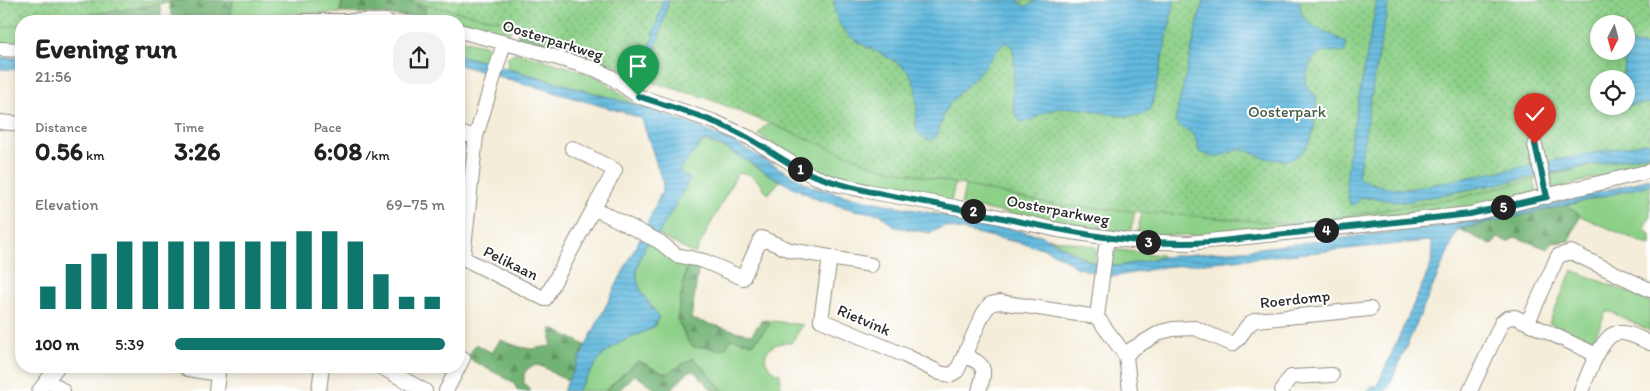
<!DOCTYPE html>
<html lang="en">
<head>
<meta charset="utf-8">
<style>
	body { margin:0; font-family:Itim,sans-serif; background:#f2f2f2; color:#222; height:100vh; display:flex; flex-direction:column; font-size:19px; white-space:nowrap }
	* { box-sizing:border-box; margin:0 }
	p { font-size:16px; color:#767676 }
	.icon { flex:none; width:28px; height:28px; fill:none; stroke:currentColor; stroke-width:2; stroke-linecap:round; stroke-linejoin:round }
	.map { position:relative; flex:1; overflow:hidden }
	.panel { position:absolute; left:15px; top:15px; width:450px; height:358px; display:flex; flex-direction:column; background:#fff; border-radius:20px; box-shadow:0 2px 8px #0003 }
	.panel>* { flex:none }
	.needle { width:32px; rotate:186deg }
	.fabs { position:absolute; left:1590px; top:15px; display:grid; gap:10px }
	.fabs a { display:grid; place-items:center; width:45px; height:45px; border-radius:50%; background:#fff; box-shadow:0 2px 8px #0003; font-size:25px }
	.pin { position:absolute; display:grid; place-items:center; width:42px; height:42px; color:#fff; margin:-51px -21px; border-radius:50% 50% 50% 0; rotate:-45deg; box-shadow:0 0 5px #0007 }
	.pin .icon { rotate:45deg }
	.km { position:absolute; width:25px; height:25px; margin:-12px; border-radius:50%; background:#222; color:#fff; font-size:14px; line-height:25px; text-align:center }
	.round { display:grid; place-items:center; flex:none; width:52px; height:52px; border-radius:20px; background:#f2f2f2 }
	.headline { display:flex; align-items:center; justify-content:space-between; height:85px; padding:0 20px }
	h1 { font-size:28px; font-weight:800; line-height:38px }
	.figures { display:grid; grid-template-columns:repeat(3,1fr); gap:8px; height:85px; padding:5px 20px }
	.figures div { display:grid; align-content:center }
	.figures b { font-size:25px; font-weight:800 }
	.figures small { font-size:14px; font-weight:400 }
	.figures p { font-size:14px }
	.chart { height:140px; padding:10px 20px }
	.chart p { display:flex; justify-content:space-between }
	.chart svg { width:100%; height:90px; margin-top:5px; stroke:#0f766e; stroke-width:6 }
	ul { padding:0 20px; list-style:none; font-size:16px }
	li { display:grid; grid-template-columns:80px 60px 1fr; align-items:center; height:38px }
	li i { height:12px; border-radius:6px; background:#0f766e }
	.map>svg:first-child { display:block }
</style>
</head>
<body>
<div class="map">
<svg width="1650" height="391" viewBox="0 0 1650 391">
	<defs>
		<pattern id="forest-firs" width="22" height="20" patternUnits="userSpaceOnUse" patternTransform="scale(1.25)"><rect width="22" height="20" fill="#72b274"/><path d="M5 1l3.5 6h-7zM16 11l3.5 6h-7z" fill="#5e915f"/></pattern>
		<pattern id="park-dots" width="8" height="8" patternUnits="userSpaceOnUse" patternTransform="scale(1.25)"><rect width="8" height="8" fill="#8dd088"/><path d="M2 2h.1M6 6h.1" fill="none" stroke="#73a96f" stroke-width="1.8" stroke-linecap="round"/></pattern>
		<pattern id="water-rules" width="6" height="5" patternUnits="userSpaceOnUse" patternTransform="scale(1.25)"><rect width="6" height="5" fill="#62badf"/><path d="M0 2.5h6" fill="none" stroke="#5197b5"/></pattern>
	</defs>
	<rect width="100%" height="100%" fill="#fff"/>
	<filter id="ink" filterUnits="userSpaceOnUse"><feTurbulence type="fractalNoise" baseFrequency=".02" numOctaves="2"/><feDisplacementMap in="SourceGraphic" scale="10" xChannelSelector="R" yChannelSelector="G"/><feConvolveMatrix kernelMatrix="1 2 1 2 8 2 1 2 1" color-interpolation-filters="sRGB"/></filter>
	<filter id="wash" filterUnits="userSpaceOnUse"><feTurbulence type="fractalNoise" baseFrequency=".0096" numOctaves="4" result="noise"/><feDisplacementMap in="SourceGraphic" scale="20" xChannelSelector="R" yChannelSelector="G"/><feGaussianBlur stdDeviation="1.12" result="paint"/><feColorMatrix in="noise" values="0 0 0 0 0 0 0 0 0 0 0 0 0 0 0 0 0 1.4 0 .05"/><feComposite in="paint" operator="in"/></filter>
	<g filter="url(#wash)">
		<rect width="100%" height="100%" fill="#f4edd9"/>
		<path fill="#8dd088" stroke="#5c7e5a" d="M233,0h109l-2,13 -109,2z
			M426,0l87,17 -4,19 -50,-12v-3h-18l-17,-3z
			M0,10l66,6 -1,5h-44v23h-21z
			M161,13v8h-85l1,-4 32,1z
			M459,39l28,7 3,5 -1,12 -30,-8z
			M514,53l10,1 64,19 15,7 33,25 -129,-37 1,-11z
			M772,122l188,37 -9,43 -108,-21 -29,-12 -56,-34 6,-8z
			M705,141l21,7 54,33 -12,13c-8,-10 -16,-25 -31,-20l-42,80 -37,-19 32,-56 -11,-8 14,-19z
			M1650,154v10l-97,25 -4,-15z
			M968,172l169,31 -6,27 -5,3 -62,-10 -103,-18z
			M1533,177l4,15 -60,14 -150,17 1,-10z
			M1650,185v34l-4,3 -1,7 5,6v11l-70,-30 -13,-11z
			M1323,193l-7,32 -108,11 -71,-2 7,-30z
			M1049,238l43,8 4,2 -2,15z
			M648,242l39,21 -10,56 12,24 5,4h15l6,3 11,-3 6,-9 21,6 17,-20 -5,-4 38,5 -12,18c-25,-3 -37,20 -11,31l1,17h-57l-31,-33 -27,17 -28,-14 -33,30h-28l24,-34 13,-11 11,-6 28,-12 6,-11c-22,-29 -31,-40 -11,-75z
			M1111,249l50,6 2,2 -44,9 -8,-1z
			M1572,270l78,31v30l-39,-19h-5l-13,29 -5,-1 -39,-17z"/>
		<path fill="url(#forest-firs)" stroke="#4e6e50" d="M181,0h52l-2,15 -59,2 -4,-16z
			M342,0h84l-2,18 -59,-5h-24z
			M159,2l2,11 -52,5 -32,-1 3,-11z
			M521,20l87,39v8l-21,-9 -70,-20z
			M1567,205l13,11 -11,25 -17,2 -4,6 -33,-12 -7,5 -10,-4 -6,7 -34,-16z
			M687,263l12,2 -8,54 60,16 11,-15 8,4 -17,20 -21,-6 -6,9 -7,4 -10,-4h-15l-5,-4 -12,-24z
			M551,328l34,17 -16,36c-6,-3 -13,-5 -18,-9 -10,-8 -20,-10 -27,2v9l7,8h-13l-5,-9 -46,-24 9,-14 16,9 8,-13 20,7 11,2 20,-3z
			M693,358l9,8 22,25h-11l-20,-20h-3l-21,20h-11l-23,-16 -17,16h-13l33,-30 28,13z"/>
		<path fill="url(#park-dots)" stroke="#5c7e5a" fill-rule="evenodd" d="M0,0h185l-138,21h-26v4l-21,3z
			M402,0h1248v151l-200,49 -158,24 -237,-19 -180,-39 -169,-68 -62,-18 -104,-51zM1599,24h27v27h-27zM1599,79h27v27h-27z"/>
		<path fill="url(#water-rules)" stroke="#467285" d="M663,0h6l-14,52 -5,10 -4,-1z
			M834,0h184l5,6h5l8,-6h139l-23,105c-9,21 -51,6 -69,4 -12,-1 -23,-2 -34,2 -10,3 -18,12 -29,10 -16,-17 1,-54 -9,-76l-6,-2c-6,4 -8,9 -13,14 -8,10 -17,20 -26,29 -7,8 -15,14 -20,23 -4,7 -7,25 -12,29 -7,5 -16,-3 -18,-9 0,-16 3,-37 -4,-51 -3,-7 -10,-12 -16,-16 -29,-18 -61,-21 -62,-62z
			M1203,0h96l3,15 8,8 9,7 8,2 19,11 -1,9c-28,-3 -34,2 -40,30l5,9 6,5c1,20 -1,57 -27,63 -7,2 -17,0 -24,-1 -8,-1 -13,-7 -21,-8 -10,-2 -17,5 -26,7 -6,1 -13,-3 -19,-5 -1,-5 -2,-12 -5,-16 -5,-7 -14,-7 -19,-15z
			M1377,0h12l-15,79 -15,91 -1,6 2,3 27,9 21,1 242,-47v12l-240,47 -9,1 -40,-5 -5,7 -6,1 -4,-23 4,-37z
			M1627,43l23,3v57l-24,3v-27h-3z
			M459,55l188,53 54,20 38,17 72,41 35,10 195,39 45,25 8,3 25,3 44,-9 89,-8 188,-23 107,-21 103,-26v6l-83,20 -109,24 -71,162h-20l5,-5h5l54,-121 1,-22 -4,-2 -264,26 -47,9h-10l-32,-9 -10,-8 -22,-11 -99,-22 -13,7 -36,-6 -15,-13 -26,-4 -35,-10 -39,-19 -54,-33 -21,-7 -4,2 -22,28 11,8 -32,56 -13,-6 17,-38 1,-7 -21,-65 -13,-5 -170,-49z
			M0,57l21,1v12l-21,-1z
			M640,238l8,4c-20,35 -11,46 11,75l-6,11 -28,12 -11,6 -13,11 -24,34h-14z"/>
	</g>
	<g filter="url(#ink)">
		<g fill="none" stroke-linecap="round" stroke-linejoin="round">
			<g stroke="#908c82" stroke-width="16">
				<path id="street" d="M303,21h84
					M459,31l51,13 85,25 16,8 27,19 77,26 35,16 63,38 23,8 31,7 88,16 103,23 74,11 57,2 281,-29 180,-43
					M0,49l21,1
					M0,122l21,2
					M459,134l17,2 -13,122 82,41 49,-91 66,34 16,13 28,6 39,17 18,-40 29,12 40,7 -9,63 83,35 36,18 10,2 7,-4 26,-57 7,-10 10,-2 97,15
					M476,136l28,-93
					M1535,145l12,52
					M572,148l43,22 -21,38
					M1107,238l-10,79 29,39 4,35
					M830,257l6,2 35,6
					M1528,322l30,-66 13,-4 79,38
					M964,355c22,10 22,13 15,36
					M1126,356l6,-7 29,-17 12,-3 22,-1 37,16c11,-6 12,-20 24,-24l114,-11
					M184,366l4,3 30,5 -2,17
					M379,366l46,25
					M48,380l15,11
					M39,391l19,-25
					M319,391l3,-25
					M446,391l17,-33
					M1282,391l4,-8 5,-6 41,-2
					M1470,391l32,-69 5,-4 8,-1 82,38
					M1581,391c6,-13 20,-56 36,-58 11,-2 23,6 33,10"/>
			</g>
			<use href="#street" stroke="#fff" stroke-width="14"/>
		</g>
	</g>
	<g fill="none" stroke-linecap="round" stroke-linejoin="round" filter="url(#ink)">
		<g stroke="#fff" stroke-width="10">
			<path id="route" d="M638,96c38,13 77,23 112,43 22,12 42,29 66,37 45,17 93,22 139,32 85,17 170,40 257,34l258,-28 77,-17 -12,-53"/>
		</g>
		<use href="#route" stroke="#0f766e" stroke-width="6"/>
	</g>
	<g text-anchor="middle" dominant-baseline="central" stroke-width="4" stroke-linejoin="round" paint-order="stroke">
		<g font-size="16" fill="#2b2b2b" stroke="#fff">
			<text transform="translate(553 40) rotate(17)">Oosterparkweg</text>
			<text transform="translate(1058 210) rotate(11)">Oosterparkweg</text>
			<text transform="translate(511 263) rotate(26)">Pelikaan</text>
			<text transform="translate(1295 299) rotate(-6)">Roerdomp</text>
			<text transform="translate(864 320) rotate(23)">Rietvink</text>
		</g>
		<g font-size="16" fill="#485d47" stroke="#fff">
			<text x="1287" y="111">Oosterpark</text>
		</g>
	</g>
</svg>
<div class="fabs">
<a><svg class="needle" viewBox="-14 -14 28 28"><path d="M0-13l5 13h-10z" fill="#e53935"/><path d="M0 13l5-13h-10z" fill="#767676"/></svg></a>
<a><svg class="icon" aria-label="locate" viewBox="0 0 24 24"><circle cx="12" cy="12" r="6"/><path d="M12 2v4M12 18v4M2 12h4M18 12h4"/></svg></a>
</div>
<div class="pin" style="left:638px;top:96px;background:#1e9e55"><svg class="icon" aria-label="arrive" viewBox="0 0 24 24"><path d="M6 21V4h12l-3 4 3 4H6"/></svg></div>
<div class="pin" style="left:1535px;top:144px;background:#d93025"><svg class="icon" aria-label="check" viewBox="0 0 24 24"><path d="M5 12l5 5 9-10"/></svg></div>
<b class="km" style="left:800px;top:169px">1</b>
<b class="km" style="left:973px;top:211px">2</b>
<b class="km" style="left:1148px;top:242px">3</b>
<b class="km" style="left:1326px;top:230px">4</b>
<b class="km" style="left:1503px;top:207px">5</b>
<section class="panel">
<div class="headline"><div><h1>Evening run</h1><p>21:56</p></div><a class="round"><svg class="icon" aria-label="share" viewBox="0 0 24 24"><path d="M12 15V3M7 8l5-5 5 5M5 13v7h14v-7"/></svg></a></div>
<div class="figures">
<div><p>Distance</p><b>0.56<small> km</small></b></div>
<div><p>Time</p><b>3:26</b></div>
<div><p>Pace</p><b>6:08<small> /km</small></b></div>
</div>
<div class="chart"><p><span>Elevation</span>69–75 m</p>
<svg viewBox="0 0 160 44" preserveAspectRatio="none"><path d="M5 44V33M15 44V22M25 44V17M35 44V11M45 44V11M55 44V11M65 44V11M75 44V11M85 44V11M95 44V11M105 44V6M115 44V6M125 44V11M135 44V27M145 44V38M155 44V38"/></svg>
</div>
<ul>
<li><b>100 m</b>5:39<i style="width:100%"></i></li>
</ul>
</section>
</div>
</body>
</html>
